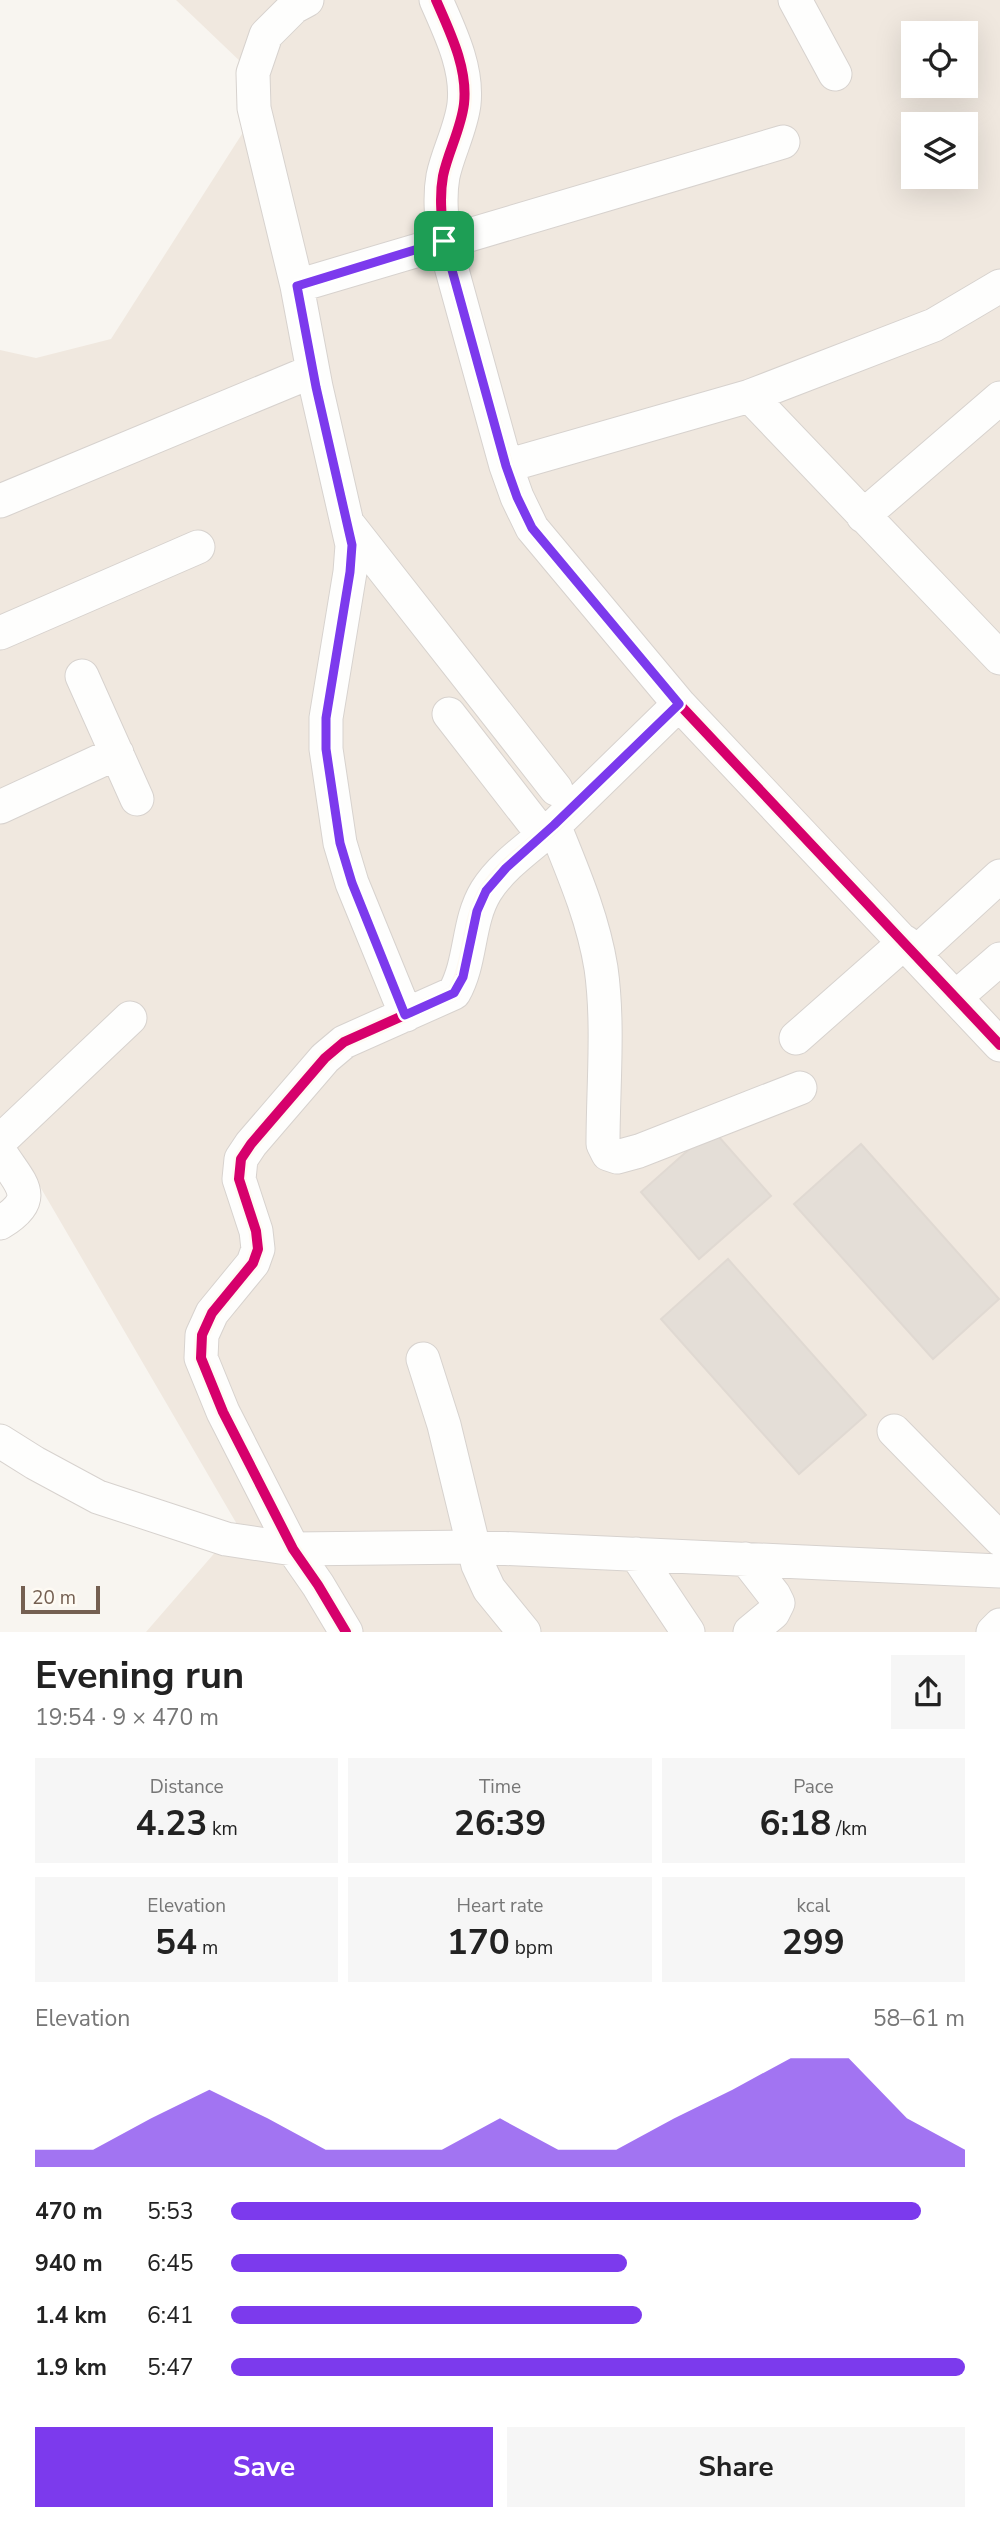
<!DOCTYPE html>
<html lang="en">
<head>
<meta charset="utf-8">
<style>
	body { margin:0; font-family:"Nunito Sans",sans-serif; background:#f6f6f6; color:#222; height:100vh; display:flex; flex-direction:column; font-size:26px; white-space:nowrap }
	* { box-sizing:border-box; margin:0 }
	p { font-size:23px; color:#767676 }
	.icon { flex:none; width:38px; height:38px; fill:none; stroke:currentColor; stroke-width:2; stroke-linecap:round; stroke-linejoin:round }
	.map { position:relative; height:1632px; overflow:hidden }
	.side { display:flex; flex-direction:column; background:#fff; flex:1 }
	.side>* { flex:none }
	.fabs { position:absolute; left:901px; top:21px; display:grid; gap:14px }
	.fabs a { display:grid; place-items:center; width:77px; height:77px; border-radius:0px; background:#fff; box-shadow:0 7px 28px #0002; font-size:35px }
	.scale { position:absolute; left:21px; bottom:18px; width:79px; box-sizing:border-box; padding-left:7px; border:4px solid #745f51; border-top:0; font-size:19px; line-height:24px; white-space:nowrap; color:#745f51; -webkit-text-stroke:5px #fefaf3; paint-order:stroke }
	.pin { position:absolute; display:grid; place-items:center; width:60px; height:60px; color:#fff; margin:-30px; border-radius:14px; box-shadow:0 4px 10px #0006 }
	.round { display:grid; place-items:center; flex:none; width:74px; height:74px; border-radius:0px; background:#f6f6f6 }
	.head { display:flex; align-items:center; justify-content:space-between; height:119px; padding:0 35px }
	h1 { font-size:38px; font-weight:700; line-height:52px }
	.stats { display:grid; grid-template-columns:repeat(3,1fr); gap:10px; height:119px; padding:7px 35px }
	.stats div { display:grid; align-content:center; border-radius:0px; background:#f6f6f6; text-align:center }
	.stats b { font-size:35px; font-weight:700 }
	.stats small { font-size:19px; font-weight:400 }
	.stats p { font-size:19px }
	.chart { height:196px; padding:14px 35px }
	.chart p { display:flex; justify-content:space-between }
	.chart svg { width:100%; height:126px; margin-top:7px; fill:#7c3aed; opacity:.7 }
	.primary-button { display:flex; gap:14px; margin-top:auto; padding:14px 35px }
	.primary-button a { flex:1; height:80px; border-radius:0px; background:#7c3aed; color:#fff; font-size:28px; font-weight:700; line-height:80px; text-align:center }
	.primary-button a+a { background:#f6f6f6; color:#222 }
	ul { padding:0 35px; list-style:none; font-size:23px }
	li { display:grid; grid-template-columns:112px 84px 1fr; align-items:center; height:52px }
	li i { height:18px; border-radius:9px; background:#7c3aed }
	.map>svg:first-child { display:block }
</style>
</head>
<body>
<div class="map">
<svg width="1000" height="1632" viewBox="0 0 1000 1632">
	<rect width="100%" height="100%" fill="#f8f5f0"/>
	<path fill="#f0e8df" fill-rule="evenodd" d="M176,0h824v1632h-854l92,-106 -238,-408v-768l36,8 75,-19 159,-249zM914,33h52v53h-52zM914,124h52v53h-52z"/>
	<path fill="#e4ded7" stroke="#e0d9d2" stroke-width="2" d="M712,1129l59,67 -72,63 -58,-67z
		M861,1144l138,155 -66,60 -139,-155z
		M728,1259l138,156 -67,59 -138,-155z"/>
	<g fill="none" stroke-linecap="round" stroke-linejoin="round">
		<g stroke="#d7d2ce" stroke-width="35">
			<path id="minor" d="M307,0l-13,7 -28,28 -13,38 1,35 43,178 19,101 36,158 -2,27 -24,146v31l14,94 12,40 54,132
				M436,0c14,32 32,68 28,104 -3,25 -16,48 -21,72 -4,22 -1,44 1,65l62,225 11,31 15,31 147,176 321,341
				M795,0l40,74
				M297,286l486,-144
				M750,396l184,-71 66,-39
				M506,466l244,-70 250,262
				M0,501l313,-130
				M863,516l137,-118
				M348,524l208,265
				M0,633l198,-86
				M82,676l55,123
				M449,714l94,121
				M0,807l117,-54
				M554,825c19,47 39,93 47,143 8,56 2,119 2,176l5,10 9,3 22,-6 161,-63
				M916,953l84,-77
				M956,997l44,-38
				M796,1038l109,-96
				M0,1141l130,-123
				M0,1152c20,32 42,46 0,71
				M423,1359l21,66 34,140 11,24 35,43
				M894,1431l106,108
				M0,1441l35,22 63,34 128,42 67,10 181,-2 526,24
				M636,1554l52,78
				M746,1559l28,36 4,8 -5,10 -23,19
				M346,1632l-28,-47 -25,-36 -70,-137 -22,-54 1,-23 10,-22 41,-50 5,-14 -2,-18 -17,-52 2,-20 10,-15 74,-86 19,-16 110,-49c18,-32 13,-71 32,-102 17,-27 47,-46 70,-67 41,-40 82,-80 123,-120
				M993,1632l7,-7"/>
		</g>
		<use href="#minor" stroke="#fefefd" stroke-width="33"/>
		<g stroke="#fefaf3" stroke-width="15">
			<path id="cycleway" d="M436,0c14,32 32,68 28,104 -3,25 -16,48 -21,72 -4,22 -1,44 1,65l62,225 11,31 15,31 147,176 321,341
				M346,1632l-28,-47 -25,-36 -70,-137 -22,-54 1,-23 10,-22 41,-50 5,-14 -2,-18 -17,-52 2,-20 10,-15 74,-86 19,-16 110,-49c18,-32 13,-71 32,-102 17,-27 47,-46 70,-67 41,-40 82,-80 123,-120"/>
		</g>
		<use href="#cycleway" stroke="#d6006c" stroke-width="10"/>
	</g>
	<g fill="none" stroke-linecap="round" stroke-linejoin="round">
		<g stroke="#fff" stroke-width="14">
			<path id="route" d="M444,241l62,225 11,31 15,31 147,176 -125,121 -48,43 -20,23 -9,20 -14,66 -9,16 -49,22 -53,-132 -12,-40 -14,-94v-31l24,-146 2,-27 -36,-158 -19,-101z"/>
		</g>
		<use href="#route" stroke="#7c3aed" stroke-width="9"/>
	</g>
</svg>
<div class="fabs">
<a><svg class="icon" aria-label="locate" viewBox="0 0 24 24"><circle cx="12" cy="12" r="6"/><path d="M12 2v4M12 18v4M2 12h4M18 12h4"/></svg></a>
<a><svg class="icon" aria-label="layers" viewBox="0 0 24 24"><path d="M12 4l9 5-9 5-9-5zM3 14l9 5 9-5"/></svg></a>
</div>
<div class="scale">20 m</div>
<div class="pin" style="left:444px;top:241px;background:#1e9e55"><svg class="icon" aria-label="arrive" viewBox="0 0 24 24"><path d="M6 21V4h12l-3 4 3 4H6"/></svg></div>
</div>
<section class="side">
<div class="head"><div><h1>Evening run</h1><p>19:54 · 9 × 470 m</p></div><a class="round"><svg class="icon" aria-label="share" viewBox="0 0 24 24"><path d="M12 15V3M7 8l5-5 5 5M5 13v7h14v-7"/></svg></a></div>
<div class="stats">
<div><p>Distance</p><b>4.23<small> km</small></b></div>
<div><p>Time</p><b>26:39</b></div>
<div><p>Pace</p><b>6:18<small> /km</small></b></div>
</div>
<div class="stats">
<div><p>Elevation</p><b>54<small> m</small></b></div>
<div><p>Heart rate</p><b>170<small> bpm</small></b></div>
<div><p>kcal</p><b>299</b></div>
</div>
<div class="chart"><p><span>Elevation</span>58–61 m</p>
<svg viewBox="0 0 160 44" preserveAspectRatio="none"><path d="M0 44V38L10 38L20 27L30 17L40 27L50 38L60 38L70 38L80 27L90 38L100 38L110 27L120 17L130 6L140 6L150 27L160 38V44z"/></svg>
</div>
<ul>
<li><b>470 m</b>5:53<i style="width:94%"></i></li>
<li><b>940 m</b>6:45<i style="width:54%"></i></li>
<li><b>1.4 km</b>6:41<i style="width:56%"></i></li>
<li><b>1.9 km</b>5:47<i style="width:100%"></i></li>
</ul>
<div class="primary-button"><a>Save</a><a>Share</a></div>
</section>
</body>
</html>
